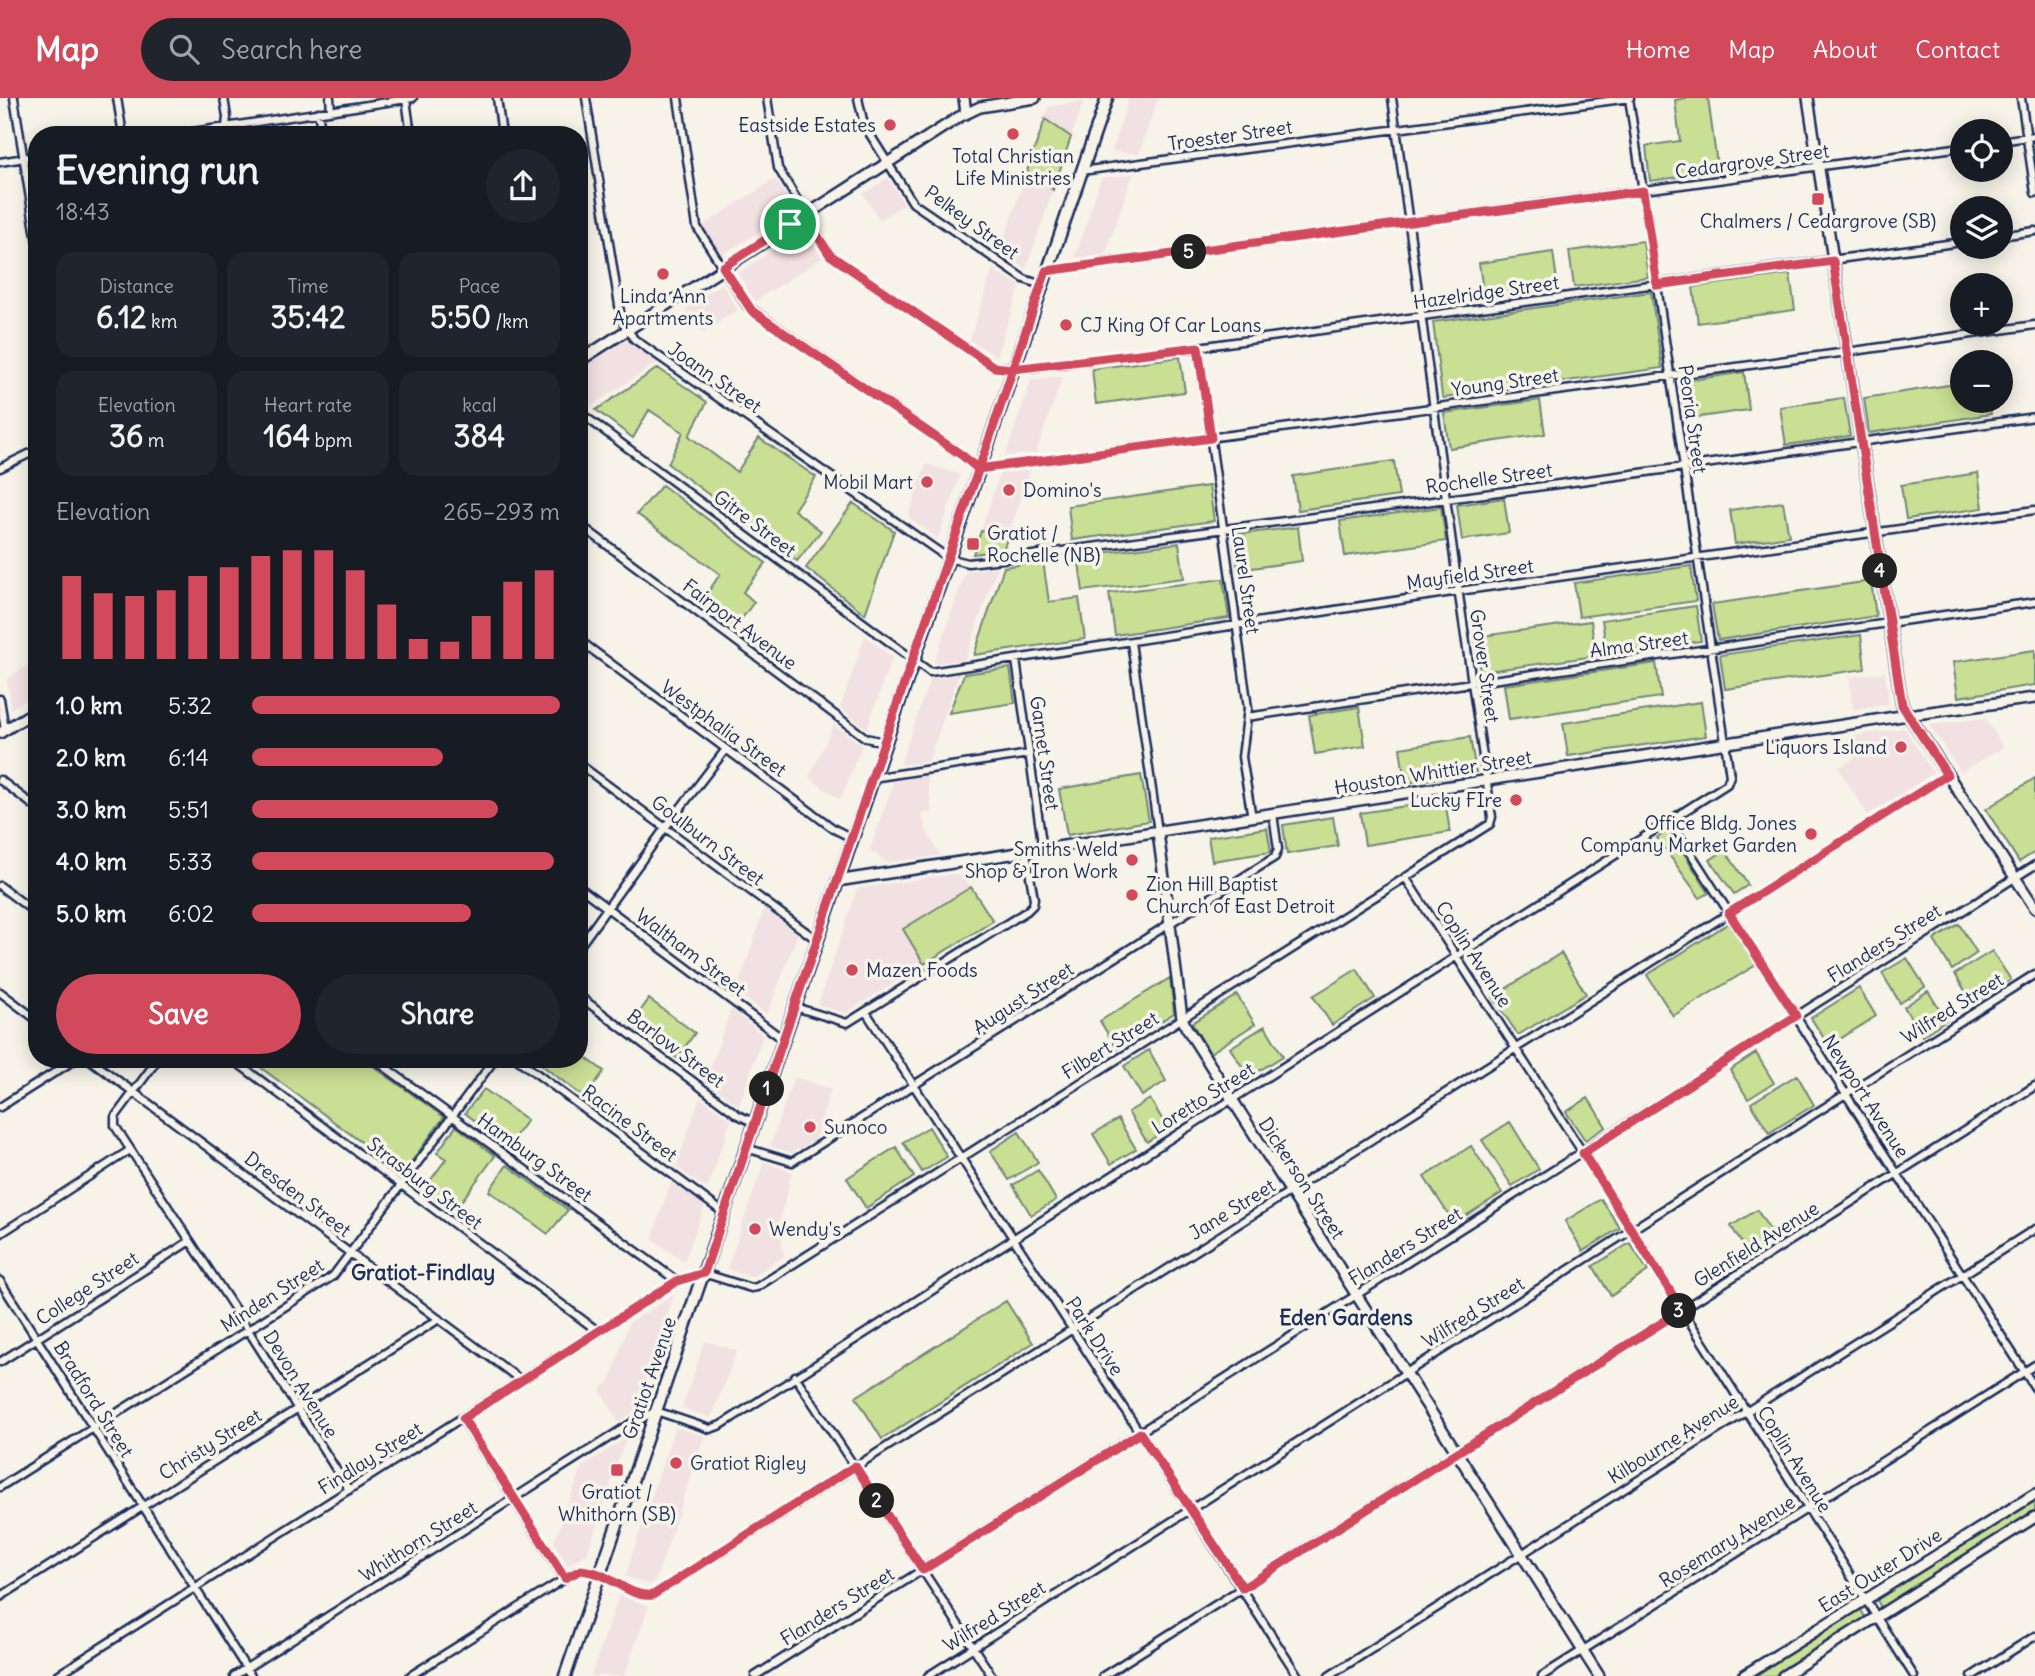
<!DOCTYPE html>
<html lang="en">
<head>
<meta charset="utf-8">
<style>
	body { margin:0; font-family:Delius,sans-serif; background:#20242c; color:#f1f3f6; height:100vh; display:flex; flex-direction:column; font-size:26px; white-space:nowrap }
	* { box-sizing:border-box; margin:0 }
	p { font-size:23px; color:#9ea1a6 }
	.icon { flex:none; width:38px; height:38px; fill:none; stroke:currentColor; stroke-width:2; stroke-linecap:round; stroke-linejoin:round }
	.map { position:relative; flex:1; overflow:hidden }
	.side { position:absolute; left:28px; top:28px; width:560px; height:942px; display:flex; flex-direction:column; background:#171b24; border-radius:28px; box-shadow:0 4px 18px #0003 }
	.side>* { flex:none }
	.tools { position:absolute; left:1950px; top:21px; display:grid; gap:14px }
	.tools a { display:grid; place-items:center; width:63px; height:63px; border-radius:50%; background:#171b24; box-shadow:0 4px 18px #0003; font-size:35px }
	.pin { position:absolute; display:grid; place-items:center; width:60px; height:60px; color:#fff; margin:-30px; border:4px solid #fff; border-radius:50%; box-shadow:0 2px 7px #0007 }
	.km { position:absolute; width:35px; height:35px; margin:-18px; border-radius:50%; background:#222; color:#fff; font-size:19px; line-height:35px; text-align:center }
	.round { display:grid; place-items:center; flex:none; width:74px; height:74px; border-radius:37px; background:#20242c }
	.overview { display:flex; align-items:center; justify-content:space-between; height:119px; padding:0 28px }
	h1 { font-size:38px; font-weight:800; line-height:52px }
	.stats { display:grid; grid-template-columns:repeat(3,1fr); gap:10px; height:119px; padding:7px 28px }
	.stats div { display:grid; align-content:center; border-radius:18px; background:#20242c; text-align:center }
	.stats b { font-size:30px; font-weight:800 }
	.stats small { font-size:19px; font-weight:400 }
	.stats p { font-size:19px }
	.chart { height:196px; padding:14px 28px }
	.chart p { display:flex; justify-content:space-between }
	.chart svg { width:100%; height:126px; margin-top:7px; stroke:#d1495b; stroke-width:6 }
	.cta { display:flex; gap:14px; margin-top:auto; padding:14px 28px }
	.cta a { flex:1; height:80px; border-radius:42px; background:#d1495b; color:#fff; font-size:28px; font-weight:800; line-height:80px; text-align:center }
	.cta a+a { background:#20242c; color:#f1f3f6 }
	ul { padding:0 28px; list-style:none; font-size:23px }
	li { display:grid; grid-template-columns:112px 84px 1fr; align-items:center; height:52px }
	li i { height:18px; border-radius:9px; background:#d1495b }
	header { display:flex; align-items:center; gap:42px; box-sizing:border-box; height:98px; padding:0 35px; background:#d1495b; color:#fff }
	header strong { font-size:33px }
	nav { display:flex; gap:38px; margin-inline-start:auto; font-size:24px }
	.search { width:490px; height:63px; background:#20242c; display:flex; align-items:center; gap:18px; box-sizing:border-box; padding:0 24px; border-radius:38px; color:#9ea1a6; font-size:26px }
	.map>svg:first-child { display:block }
</style>
</head>
<body>
<header>
<strong>Map</strong>
<div class="search"><svg class="icon" aria-label="search" viewBox="0 0 24 24"><circle cx="10" cy="10" r="6"/><path d="M15 15l6 6"/></svg>Search here</div>
<nav><a>Home</a><a>Map</a><a>About</a><a>Contact</a></nav>
</header>
<div class="map">
<svg width="2035" height="1578" viewBox="0 0 2035 1578">
	<rect width="100%" height="100%" fill="#f7f3e8"/>
	<filter id="ink" filterUnits="userSpaceOnUse"><feTurbulence type="fractalNoise" baseFrequency=".0143" numOctaves="2"/><feDisplacementMap in="SourceGraphic" scale="14" xChannelSelector="R" yChannelSelector="G"/><feConvolveMatrix kernelMatrix="1 2 1 2 8 2 1 2 1" color-interpolation-filters="sRGB"/></filter>
	<g filter="url(#ink)">
		<path fill="#f2e1e2" d="M1129,0h29l-19,56 -27,-3z
			M1084,3l-13,36 -26,-18 3,-12z
			M1027,73l26,19 -27,79 -26,-18z
			M1133,76l-28,81 -30,3 26,-80z
			M888,80l16,26 -24,16 -17,-26z
			M775,81l20,29 -1,3 -73,44 -19,-29z
			M804,133l18,27 -67,43 -17,-28z
			M993,171l27,17 -24,70 -26,-16z
			M722,186l16,26 -36,23 -17,-26z
			M625,243l5,1 28,20 -73,48 -6,-5v-35z
			M1063,278l-27,77 -31,3 26,-76z
			M926,366l34,11 -22,64 -30,-22z
			M1031,371l-23,67 -27,-5 19,-58z
			M997,469l-32,93 -31,3 32,-92z
			M865,538l27,21 -25,72 -27,-21z
			M37,561v34l-26,16 -4,-30z
			M1885,574l4,32 -36,6 -4,-33z
			M959,576l-31,88 -28,3 30,-86z
			M1985,620l18,29 -42,25 -32,-47z
			M834,627l28,20 -22,55 -31,-23z
			M1904,630l29,45 -65,42 -30,-47 17,-10 -4,-7 -3,-14z
			M927,678l5,36 -11,2 7,20 12,21 -53,8 -17,-13 24,-69z
			M951,776l10,1 10,12 -68,42 21,35 -78,49 -28,-8 39,-116z
			M764,811l34,24 -31,82 -30,-24z
			M731,911l32,26 -24,71 -33,-25z
			M794,979l37,12 -16,51 -23,13 -22,-7z
			M700,999l31,23 -24,69 -31,-22z
			M764,1064l28,10 -13,50 5,34 -32,21 -25,-8z
			M671,1083l34,24 -21,57 -32,-23z
			M674,1197l-38,115 -17,12 -19,-32 10,-9 19,-58z
			M705,1243l32,10 -26,67 -29,-10z
			M675,1329l29,9 -48,144 -7,5 -24,-9z
			M626,1340l-39,116 -19,11 -14,-22 28,-76z
			M619,1497l30,11 -25,70h-33z"/>
		<path fill="#c9df94" stroke="#728779" stroke-width="2" d="M1686,0h22l10,74 -68,9 -4,-35 34,-5 -5,-41z
			M1045,21l26,18 -18,53 -26,-19z
			M1643,143l5,36 -74,10 -5,-36z
			M1553,154l5,36 -74,10 -5,-35z
			M1790,176l5,36 -97,13 -5,-36z
			M1651,194l11,76 -218,30 -2,-2 -9,-74z
			M1180,259l5,35 -89,12 -4,-35z
			M658,270l49,34 -18,34 48,36 22,-34 57,39 -22,33 27,21 -24,30 -129,-97 15,-32 -34,-22 -16,28 -37,-28z
			M1744,274l5,38 -64,9 -5,-37z
			M1962,285v18h27l2,13 -122,19 -5,-35z
			M1844,300l6,38 -64,9 -6,-38z
			M1540,302l5,34 -96,14 -5,-35z
			M1394,363l5,35 -101,14 -5,-34z
			M1978,375l5,35 -77,11 -5,-34z
			M662,387l104,78 -23,29 11,10 -19,26 -34,-25 19,-29 -83,-60z
			M1209,388l5,35 -142,19 -4,-34z
			M1504,400l5,35 -47,7 -5,-35z
			M1783,404l6,34 -54,8 -5,-34z
			M853,405l41,28 -29,83 -59,-46z
			M1441,409l5,34 -101,15 -5,-35z
			M1298,429l4,34 -64,9 -5,-35z
			M981,433l27,5 -5,14 -30,4z
			M1179,445l5,35 -101,13 -5,-35z
			M1043,463l6,41 30,-4 6,41 -111,16 30,-88z
			M1691,468l5,35 -117,16 -5,-34z
			M1223,481l6,39 -114,17 -6,-42z
			M1871,483l5,35 -158,24 -6,-36z
			M1696,508l5,35 -94,13 -5,-34z
			M1591,523l5,35 -116,16 -5,-35z
			M1861,537l4,34 -140,20 -5,-34z
			M2035,552v35l-77,12 -5,-35z
			M1656,565l5,34 -152,22 -5,-34z
			M1010,570l5,35 -66,10 15,-39z
			M1701,604l5,34 -138,20 -5,-33z
			M1359,609l6,39 -50,8 -6,-39z
			M1470,639l6,35 -71,11 -5,-35z
			M1141,677l8,46 -82,14 -8,-46z
			M2035,680v74l-16,10 -33,-53z
			M1445,702l5,32 -85,13 -5,-32z
			M1333,719l5,29 -51,8 -4,-29z
			M1267,730l4,24 -59,9 -4,-24z
			M1669,732l40,63 -9,5 -43,-60z
			M1725,752l23,35 -14,9 -24,-34z
			M971,789l22,34 -69,43 -21,-35z
			M1729,825l27,42 -83,51 -26,-41z
			M1959,826l18,29 -25,17 -18,-30z
			M1992,853l19,29 -38,24 -18,-30z
			M1561,855l25,41 -68,41 -25,-38z
			M1907,860l18,29 -25,16 -18,-30z
			M1357,871l18,29 -43,27 -19,-29z
			M1170,880l4,35 -57,36 -17,-28z
			M1859,890l17,28 -47,30 -18,-28z
			M1928,893l18,29 -24,16 -18,-29z
			M1237,897l18,29 -45,29 -18,-30z
			M649,901l46,34 -18,25 -46,-34z
			M1265,928l18,30 -34,21 -19,-29z
			M1149,952l17,31 -24,15 -18,-30z
			M579,955l25,18 -19,27 -51,-39h45z
			M1756,955l18,30 -26,16 -18,-29z
			M266,961h97l81,58 -41,56 -143,-106z
			M1797,977l17,30 -45,28 -18,-30z
			M484,991l43,31 -19,26 -43,-33z
			M1588,1000l18,29 -21,13 -19,-28z
			M1150,1001l18,30 -21,13 -19,-30z
			M1118,1021l18,30 -25,15 -18,-30z
			M1510,1024l29,47 -27,17 -30,-46z
			M456,1028l39,30 -41,55 -30,-22 22,-30 -9,-6z
			M929,1029l18,30 -25,15 -19,-30z
			M1019,1034l19,30 -29,18 -19,-29z
			M1471,1048l31,47 -48,30 -30,-46z
			M896,1049l18,30 -48,31 -19,-30z
			M507,1067l61,45 -20,24 -59,-43z
			M1038,1072l18,30 -25,15 -18,-30z
			M1601,1101l19,29 -37,23 -18,-30z
			M1757,1112l18,28 -26,17 -18,-29z
			M1630,1145l18,28 -37,25 -18,-30z
			M1006,1203l27,42 -151,96 -26,-42z
			M2035,1400v14l-150,94h-5l-3,-6 2,-3z
			M1857,1512h4l4,7 -2,3 -89,56h-21z"/>
		<g fill="none" stroke-linecap="round" stroke-linejoin="round">
			<g stroke="#1b2f5e" stroke-width="11">
				<path id="street" d="M14,0l23,145
					M117,0l6,37
					M224,0l3,19 -2,18
					M330,0l1,12
					M497,0l5,37
					M586,0l35,220 13,21 314,219 20,5 35,-4 681,-92 351,-50
					M678,0l19,129 50,79 216,150 15,13 869,-117 188,-27
					M767,0l11,70 52,87 164,112h41l163,-20 764,-105
					M858,0l6,27 49,78 111,76 18,6
					M2021,0l14,95
					M406,1l5,36
					M318,14l4,23
					M173,37l240,-37
					M2000,43l35,-5
					M0,64l37,-6
					M1081,73l549,-73
					M2000,138l35,-5
					M1046,173l916,-124
					M1198,249l50,361 -6,49 10,61
					M579,314l351,260 529,-81 576,-81
					M0,370l37,-18
					M579,426l287,214 18,4
					M579,542l255,189 18,9
					M1131,544l27,190
					M1016,562l27,190
					M0,601l5,31
					M1247,619l224,-34 564,-81
					M579,666l238,176
					M872,680l157,-24
					M0,682l37,28
					M1670,723l365,567
					M1405,779l178,276 331,523
					M0,788l37,28
					M579,789l205,153
					M579,849l86,-119 61,-79
					M0,894l37,28
					M579,898l159,119 17,8
					M795,909l52,16 180,-112 6,-6 1,-6 -8,-46
					M866,914l432,664
					M89,961l433,322
					M158,961l-43,58v9l121,185 113,179
					M232,961l367,273
					M374,961l303,222
					M517,961l207,154
					M0,1009l76,-48
					M746,1050l46,14 483,-305 3,-8 -5,-35
					M0,1136l130,-84
					M0,1183l251,395
					M0,1264l190,-121
					M795,1278l197,300
					M462,1320l102,160
					M0,1389l333,-211 162,-217
					M0,1499l439,-278
					M56,1578l621,-395 26,-8 48,15 6,-1 733,-463 2,-7 -32,-215 -68,-504
					M234,1578l398,-253 24,-12 54,18 11,-4 1006,-641 3,-8 -101,-678
					M410,1578l167,-105c27,-6 49,28 76,24l1294,-820
					M755,1578l1280,-811
					M928,1578l1107,-702
					M1103,1578l932,-590
					M1329,1578l706,-447
					M1542,1578l493,-311
					M1972,1578l63,-40"/>
			</g>
			<g stroke="#1b2f5e" stroke-width="14">
				<path id="secondary" d="M964,0l2,15
					M1808,0l94,607 133,203
					M579,263l380,-244 21,-10 55,-9
					M0,635l37,-23
					M1158,734l24,186 4,9 413,649
					M837,783l1071,-166 127,-17
					M1743,1578l292,-182
					M1783,1578l252,-159"/>
			</g>
			<g stroke="#1b2f5e" stroke-width="15">
				<path id="primary" d="M565,1578l542,-1578"/>
			</g>
			<use href="#street" stroke="#f7f3e8" stroke-width="6"/>
			<use href="#secondary" stroke="#f7f3e8" stroke-width="9"/>
			<use href="#primary" stroke="#f7f3e8" stroke-width="10"/>
		</g>
	</g>
	<g fill="none" stroke-linecap="round" stroke-linejoin="round" filter="url(#ink)">
		<g stroke="#fff" stroke-width="14">
			<path id="route" d="M790,126l14,-9 26,40 164,112 19,2 -23,68c-6,17 -12,34 -18,51l-88,254 -180,531 -27,8 -214,137 102,160 16,-8c6,1 12,2 18,4 17,7 35,24 54,21l202,-129 68,104 217,-137 103,155 439,-278 -99,-157 213,-137 -67,-103 218,-138 -45,-70 -69,-444 -176,24 -14,-94 -597,80 -33,98 185,-22 13,91 -233,31 -15,-13 -211,-145 -29,-44 67,-43"/>
		</g>
		<use href="#route" stroke="#d1495b" stroke-width="9"/>
	</g>
	<g fill="#d1495b" stroke="#f7f3e8" stroke-width="2.5">
		<circle cx="890" cy="27" r="7"/>
		<circle cx="1013" cy="36" r="7"/>
		<rect x="1811" y="94" width="14" height="14" rx="3.5"/>
		<circle cx="663" cy="176" r="7"/>
		<circle cx="1066" cy="227" r="7"/>
		<circle cx="927" cy="384" r="7"/>
		<circle cx="1009" cy="392" r="7"/>
		<rect x="966" y="439" width="14" height="14" rx="3.5"/>
		<circle cx="1901" cy="649" r="7"/>
		<circle cx="1516" cy="702" r="7"/>
		<circle cx="1811" cy="736" r="7"/>
		<circle cx="1132" cy="762" r="7"/>
		<circle cx="1132" cy="797" r="7"/>
		<circle cx="852" cy="872" r="7"/>
		<circle cx="810" cy="1029" r="7"/>
		<circle cx="755" cy="1131" r="7"/>
		<circle cx="676" cy="1365" r="7"/>
		<rect x="610" y="1365" width="14" height="14" rx="3.5"/>
	</g>
	<g text-anchor="middle" dominant-baseline="central" stroke-width="7" stroke-linejoin="round" paint-order="stroke">
		<g font-size="19" fill="#1b2f5e" stroke="#f7f3e8" text-anchor="start">
			<text x="876" y="27" text-anchor="end">Eastside Estates</text>
			<text x="1013" y="58" text-anchor="middle">Total Christian<tspan x="1013" dy="22">Life Ministries</tspan></text>
			<text x="1818" y="123" text-anchor="middle">Chalmers / Cedargrove (SB)</text>
			<text x="663" y="198" text-anchor="middle">Linda Ann<tspan x="663" dy="22">Apartments</tspan></text>
			<text x="1080" y="227">CJ King Of Car Loans</text>
			<text x="913" y="384" text-anchor="end">Mobil Mart</text>
			<text x="1023" y="392">Domino's</text>
			<text x="987" y="435">Gratiot /<tspan x="987" dy="22">Rochelle (NB)</tspan></text>
			<text x="1887" y="649" text-anchor="end">Liquors Island</text>
			<text x="1502" y="702" text-anchor="end">Lucky FIre</text>
			<text x="1797" y="725" text-anchor="end">Office Bldg. Jones<tspan x="1797" dy="22">Company Market Garden</tspan></text>
			<text x="1118" y="751" text-anchor="end">Smiths Weld<tspan x="1118" dy="22">Shop &amp; Iron Work</tspan></text>
			<text x="1146" y="786">Zion Hill Baptist<tspan x="1146" dy="22">Church of East Detroit</tspan></text>
			<text x="866" y="872">Mazen Foods</text>
			<text x="824" y="1029">Sunoco</text>
			<text x="769" y="1131">Wendy's</text>
			<text x="690" y="1365">Gratiot Rigley</text>
			<text x="617" y="1394" text-anchor="middle">Gratiot /<tspan x="617" dy="22">Whithorn (SB)</tspan></text>
		</g>
		<g font-size="19" fill="#1b2f5e" stroke="#f7f3e8">
			<text transform="translate(1230 37) rotate(-8)">Troester Street</text>
			<text transform="translate(1752 63) rotate(-8)">Cedargrove Street</text>
			<text transform="translate(972 124) rotate(36)">Pelkey Street</text>
			<text transform="translate(1486 194) rotate(-8)">Hazelridge Street</text>
			<text transform="translate(715 279) rotate(35)">Joann Street</text>
			<text transform="translate(1505 284) rotate(-8)">Young Street</text>
			<text transform="translate(1693 321) rotate(82)">Peoria Street</text>
			<text transform="translate(1489 380) rotate(-8)">Rochelle Street</text>
			<text transform="translate(755 425) rotate(37)">Gitre Street</text>
			<text transform="translate(1470 476) rotate(-8)">Mayfield Street</text>
			<text transform="translate(1246 482) rotate(82)">Laurel Street</text>
			<text transform="translate(740 526) rotate(37)">Fairport Avenue</text>
			<text transform="translate(1639 546) rotate(-8)">Alma Street</text>
			<text transform="translate(1485 568) rotate(82)">Grover Street</text>
			<text transform="translate(724 630) rotate(36)">Westphalia Street</text>
			<text transform="translate(1045 655) rotate(82)">Garnet Street</text>
			<text transform="translate(1433 674) rotate(-9)">Houston Whittier Street</text>
			<text transform="translate(708 742) rotate(37)">Goulburn Street</text>
			<text transform="translate(1884 845) rotate(-32)">Flanders Street</text>
			<text transform="translate(691 854) rotate(37)">Waltham Street</text>
			<text transform="translate(1474 856) rotate(57)">Coplin Avenue</text>
			<text transform="translate(1023 900) rotate(-33)">August Street</text>
			<text transform="translate(1952 910) rotate(-32)">Wilfred Street</text>
			<text transform="translate(1110 947) rotate(-32)">Filbert Street</text>
			<text transform="translate(676 950) rotate(37)">Barlow Street</text>
			<text transform="translate(1866 998) rotate(57)">Newport Avenue</text>
			<text transform="translate(1203 1000) rotate(-32)">Loretto Street</text>
			<text transform="translate(630 1025) rotate(37)">Racine Street</text>
			<text transform="translate(535 1059) rotate(36)">Hamburg Street</text>
			<text transform="translate(1302 1080) rotate(57)">Dickerson Street</text>
			<text transform="translate(425 1085) rotate(37)">Strasburg Street</text>
			<text transform="translate(298 1096) rotate(37)">Dresden Street</text>
			<text transform="translate(1232 1111) rotate(-32)">Jane Street</text>
			<text transform="translate(1756 1146) rotate(-32)">Glenfield Avenue</text>
			<text transform="translate(1405 1148) rotate(-32)">Flanders Street</text>
			<text transform="translate(87 1190) rotate(-33)">College Street</text>
			<text transform="translate(272 1197) rotate(-33)">Minden Street</text>
			<text transform="translate(1473 1214) rotate(-32)">Wilfred Street</text>
			<text transform="translate(1095 1238) rotate(57)">Park Drive</text>
			<text transform="translate(649 1280) rotate(-71)">Gratiot Avenue</text>
			<text transform="translate(301 1286) rotate(58)">Devon Avenue</text>
			<text transform="translate(94 1301) rotate(58)">Bradford Street</text>
			<text transform="translate(1673 1341) rotate(-32)">Kilbourne Avenue</text>
			<text transform="translate(210 1346) rotate(-32)">Christy Street</text>
			<text transform="translate(370 1360) rotate(-32)">Findlay Street</text>
			<text transform="translate(1795 1361) rotate(58)">Coplin Avenue</text>
			<text transform="translate(418 1443) rotate(-32)">Whithorn Street</text>
			<text transform="translate(1727 1443) rotate(-32)">Rosemary Avenue</text>
			<text transform="translate(1880 1472) rotate(-32)">East Outer Drive</text>
			<text transform="translate(837 1508) rotate(-32)">Flanders Street</text>
			<text transform="translate(994 1518) rotate(-32)">Wilfred Street</text>
		</g>
		<g font-size="21" font-weight="bold" fill="#1b2f5e" stroke="#f7f3e8">
			<text x="423" y="1174">Gratiot-Findlay</text>
			<text x="1346" y="1219">Eden Gardens</text>
		</g>
	</g>
</svg>
<div class="tools">
<a><svg class="icon" aria-label="locate" viewBox="0 0 24 24"><circle cx="12" cy="12" r="6"/><path d="M12 2v4M12 18v4M2 12h4M18 12h4"/></svg></a>
<a><svg class="icon" aria-label="layers" viewBox="0 0 24 24"><path d="M12 4l9 5-9 5-9-5zM3 14l9 5 9-5"/></svg></a>
<a>+</a>
<a>−</a>
</div>
<div class="pin" style="left:790px;top:126px;background:#1e9e55"><svg class="icon" aria-label="arrive" viewBox="0 0 24 24"><path d="M6 21V4h12l-3 4 3 4H6"/></svg></div>
<b class="km" style="left:767px;top:991px">1</b>
<b class="km" style="left:877px;top:1403px">2</b>
<b class="km" style="left:1679px;top:1213px">3</b>
<b class="km" style="left:1880px;top:473px">4</b>
<b class="km" style="left:1189px;top:154px">5</b>
<section class="side">
<div class="overview"><div><h1>Evening run</h1><p>18:43</p></div><a class="round"><svg class="icon" aria-label="share" viewBox="0 0 24 24"><path d="M12 15V3M7 8l5-5 5 5M5 13v7h14v-7"/></svg></a></div>
<div class="stats">
<div><p>Distance</p><b>6.12<small> km</small></b></div>
<div><p>Time</p><b>35:42</b></div>
<div><p>Pace</p><b>5:50<small> /km</small></b></div>
</div>
<div class="stats">
<div><p>Elevation</p><b>36<small> m</small></b></div>
<div><p>Heart rate</p><b>164<small> bpm</small></b></div>
<div><p>kcal</p><b>384</b></div>
</div>
<div class="chart"><p><span>Elevation</span>265–293 m</p>
<svg viewBox="0 0 160 44" preserveAspectRatio="none"><path d="M5 44V15M15 44V21M25 44V22M35 44V20M45 44V15M55 44V12M65 44V8M75 44V6M85 44V6M95 44V13M105 44V25M115 44V37M125 44V38M135 44V29M145 44V17M155 44V13"/></svg>
</div>
<ul>
<li><b>1.0 km</b>5:32<i style="width:100%"></i></li>
<li><b>2.0 km</b>6:14<i style="width:62%"></i></li>
<li><b>3.0 km</b>5:51<i style="width:80%"></i></li>
<li><b>4.0 km</b>5:33<i style="width:98%"></i></li>
<li><b>5.0 km</b>6:02<i style="width:71%"></i></li>
</ul>
<div class="cta"><a>Save</a><a>Share</a></div>
</section>
</div>
</body>
</html>
